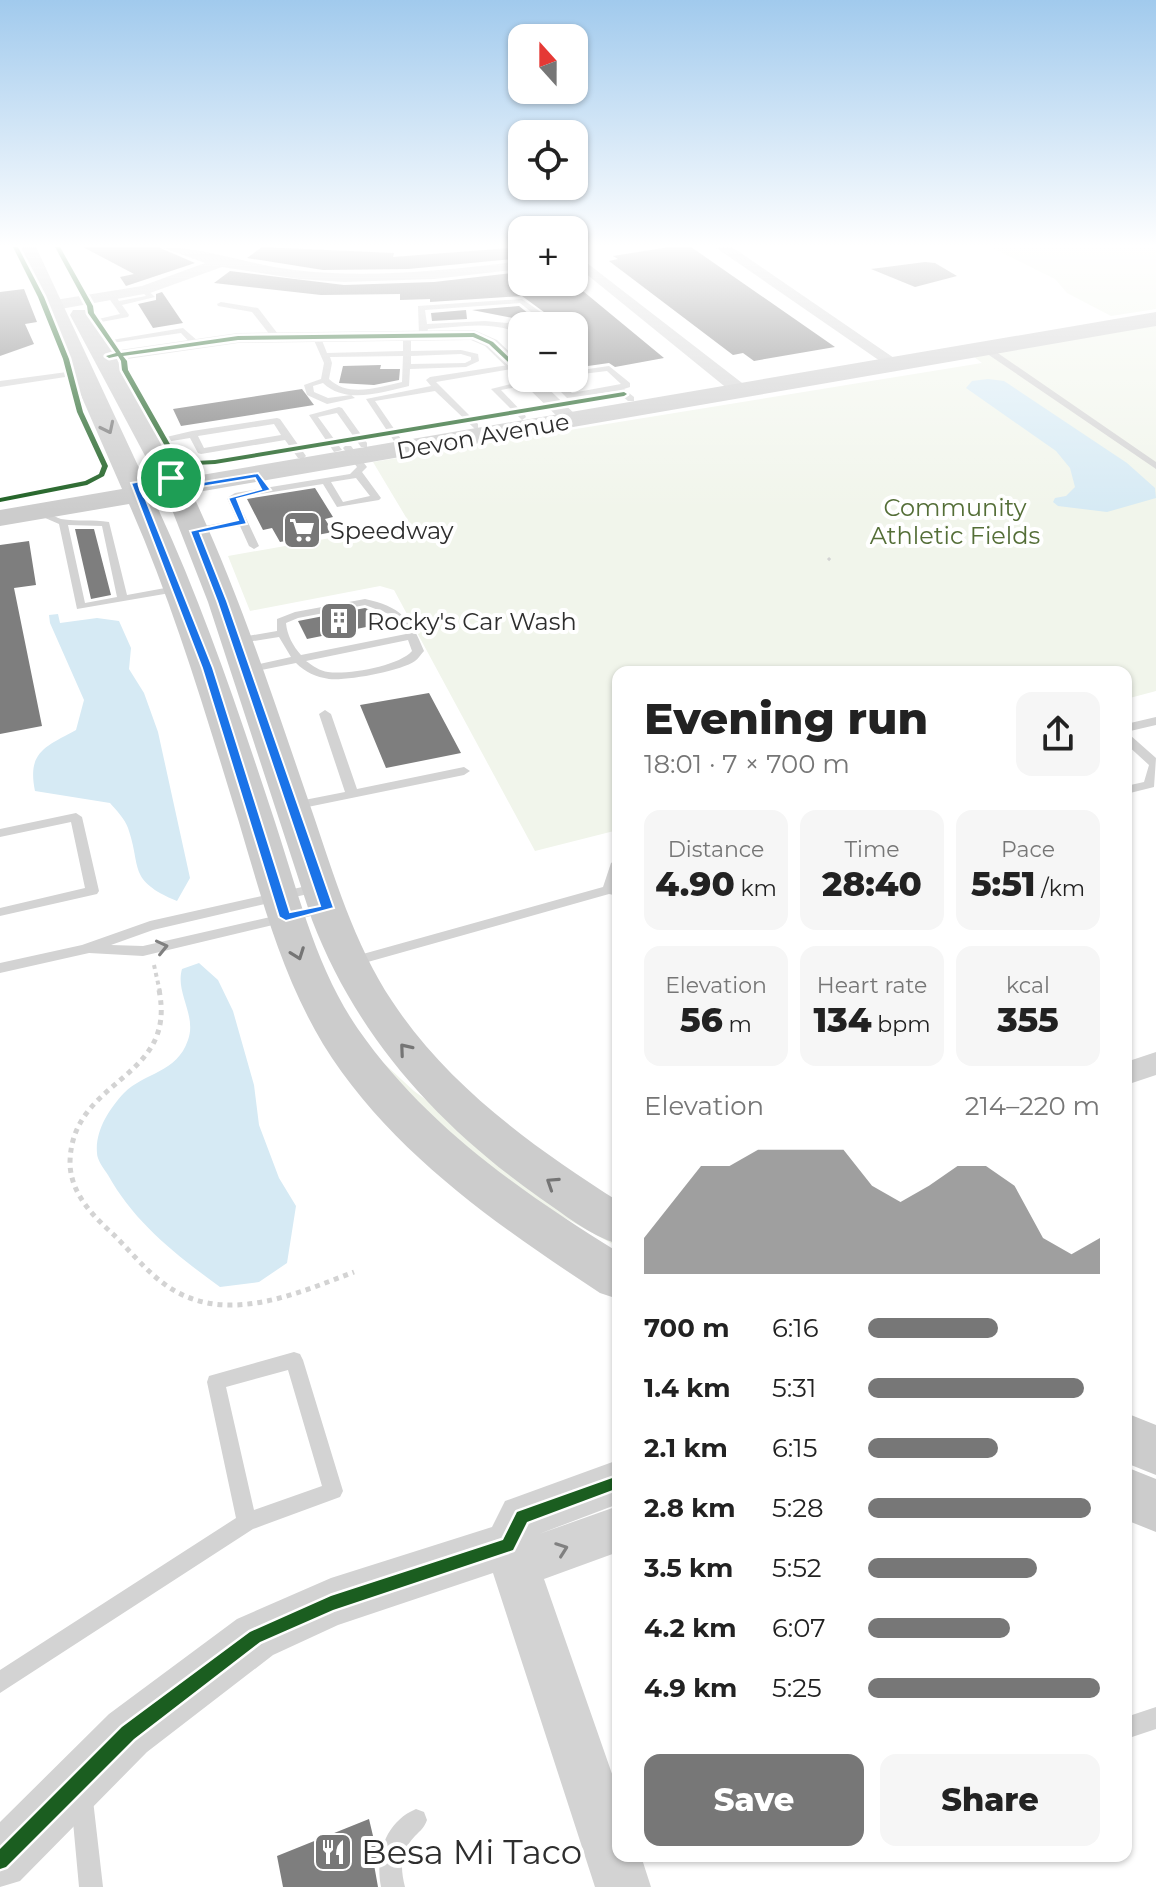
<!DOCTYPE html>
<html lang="en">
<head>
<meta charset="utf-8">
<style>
	body { margin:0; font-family:Montserrat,sans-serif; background:#f6f6f6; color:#222; height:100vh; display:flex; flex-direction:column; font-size:30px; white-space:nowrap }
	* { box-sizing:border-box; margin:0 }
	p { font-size:26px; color:#767676 }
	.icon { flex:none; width:44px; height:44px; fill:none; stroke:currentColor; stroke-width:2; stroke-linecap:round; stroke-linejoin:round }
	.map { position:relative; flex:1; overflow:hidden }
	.side { position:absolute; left:612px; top:666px; width:520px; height:1196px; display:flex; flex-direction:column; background:#fff; border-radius:16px; box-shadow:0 2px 6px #0004 }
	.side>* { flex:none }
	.needle { width:52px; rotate:339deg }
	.controls { position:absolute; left:508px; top:24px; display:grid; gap:16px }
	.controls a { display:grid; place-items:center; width:80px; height:80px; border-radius:16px; background:#fff; box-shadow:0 2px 6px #0004; font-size:40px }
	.pin { position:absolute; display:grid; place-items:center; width:68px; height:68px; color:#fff; margin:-34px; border:4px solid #fff; border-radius:50%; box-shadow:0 2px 8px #0007 }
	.round { display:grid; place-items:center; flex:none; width:84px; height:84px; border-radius:16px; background:#f6f6f6 }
	.headline { display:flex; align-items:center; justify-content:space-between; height:136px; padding:0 32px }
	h1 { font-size:44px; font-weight:800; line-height:60px }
	.stats { display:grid; grid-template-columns:repeat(3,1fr); gap:12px; height:136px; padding:8px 32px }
	.stats div { display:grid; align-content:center; border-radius:16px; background:#f6f6f6; text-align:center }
	.stats b { font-size:34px; font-weight:800 }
	.stats small { font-size:22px; font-weight:400 }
	.stats p { font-size:22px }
	.chart { height:224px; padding:16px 32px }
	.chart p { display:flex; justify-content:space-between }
	.chart svg { width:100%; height:144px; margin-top:8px; fill:#777; opacity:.7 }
	.button { display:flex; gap:16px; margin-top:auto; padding:16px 32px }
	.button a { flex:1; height:92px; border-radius:16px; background:#777; color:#fff; font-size:32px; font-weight:800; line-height:92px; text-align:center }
	.button a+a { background:#f6f6f6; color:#222 }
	ul { padding:0 32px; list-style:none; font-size:26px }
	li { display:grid; grid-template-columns:128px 96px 1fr; align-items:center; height:60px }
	li i { height:20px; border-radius:10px; background:#777 }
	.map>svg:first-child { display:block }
</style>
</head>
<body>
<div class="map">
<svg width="1156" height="1887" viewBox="0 0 1156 1887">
	<rect width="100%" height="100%" fill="#fff"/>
	<path fill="#f1f5eb" d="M990,247h166v62l-45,7 -44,-23 -12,-14z
		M1156,325v366l-30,8v-27h-508v158l-83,21 -141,-261 -14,-4 -130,25 -22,-55 182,-32 -37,-62 609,-99 -9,-7z
		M377,1057l37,34 204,150v6l-69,-38 -94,-65z"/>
	<path fill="#d6eaf4" d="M988,379l16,2 123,82 28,25 1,10 -49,14 -49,-6 -5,-4 2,-4 11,-2 9,-9 -5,-19 -14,-17 -90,-63 6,-7z
		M58,614l2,9 37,-5 22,3 12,27 -2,21 15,24 14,39 32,146 -13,23c-50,-21 -35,-33 -49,-73 -3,-9 -12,-18 -18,-25l-75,-12c-8,-39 10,-44 41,-61l8,-30 -34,-77 -1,-8z
		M199,963l19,17 15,31 21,74 5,40 20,53 17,28 -9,57 -28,19 -39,5c-44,-32 -86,-65 -112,-112 -4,-6 -11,-15 -11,-22 -2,-22 12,-44 27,-60 21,-21 53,-20 64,-53 9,-25 -13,-47 -6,-71z"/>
	<path fill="#7e7e7e" d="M83,247h75l37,16 -69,23 -6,-9 14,-3z
		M262,247l132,6 -1,4 129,-10v11l-114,11 -85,1 -76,-12z
		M669,247h22l144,100 -81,14 -11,-8 -10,2 -124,-94 9,-2 -5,-3z
		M925,262l10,1 22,13 -42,11 -44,-18z
		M230,271l114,14 90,-3 88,-10v10h50l92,76 -49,9 -6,-4 -35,5v-42h-40l13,-5 1,-6 -26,-19 -92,6v-3l-30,1v-6l-79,1 -107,-12z
		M24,289l13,33 -12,2 9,20 -34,12v-64z
		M162,292l21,31 -30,5 -15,-24 18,-4v-6z
		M519,306l10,8 -16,4 -41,-8z
		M466,310l1,9 -35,2 -1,-8z
		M381,365l-1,4h20l-1,11 -25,5 -35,-2 4,-17z
		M302,389l12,16 -133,21 -8,-17z
		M315,488l18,29 -8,2 8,13 -53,10 -8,-14 -9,2 -16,-31z
		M75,529h19l17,66 -20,4z
		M29,541l7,44 -22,3 28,138 -42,8v-189z
		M365,608l8,3 8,13 -74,15 -9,-18z
		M429,693l32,60 -75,15 -26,-63z
		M369,1819l9,38 -5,2 5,28h-95l-6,-31z"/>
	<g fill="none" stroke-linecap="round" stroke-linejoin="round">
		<path stroke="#d3d3d3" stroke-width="3" stroke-dasharray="3 3" stroke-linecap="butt" d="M828,558l3,3"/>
		<path stroke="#d3d3d3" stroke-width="4" stroke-dasharray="4 4" stroke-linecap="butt" d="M154,965l6,27"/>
		<path stroke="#d3d3d3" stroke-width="5" stroke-dasharray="5 5" stroke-linecap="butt" d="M159,990c19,92 -89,87 -89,174 1,30 23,52 44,71 17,17 33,37 53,51 58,40 129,8 187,-14"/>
		<path fill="#d3d3d3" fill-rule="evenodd" d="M145,288l10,9 -33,8 7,10 -1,2 -43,8 -4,-2 39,-9 -12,-17 1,-2h6l4,6 27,-5 -5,-6z
			M522,299l23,16v4l-31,7 4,3 -4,2c-27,-10 -58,-4 -86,-2l-2,7 -7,-2 -1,-28zM520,303l16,13 -29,7 -22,-2 -58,3 -2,-14z
			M221,302l37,6 23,30 -7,2 -22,-28 -34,-6 -1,-2z
			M183,328l16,14v4h-6l-12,-13 -83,12 -4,-2z
			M317,336l4,2 6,15 76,-2v-13l4,-2 4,2v13l50,-1 17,4 1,7 -13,6 -56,2 -1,17c-27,6 -63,19 -86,-3l-10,3 1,6 14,6 23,-3 4,3 -28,6 -20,-9 -3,-10 17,-6 3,-16 -11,-25zM461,354l10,3v3l-6,3 -54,1v-8zM403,356l-1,26c-24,5 -53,16 -73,-3l3,-16 -2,-6z
			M983,347h6l167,115v7l-173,-118z
			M515,364l4,2 -1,2 -82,14 42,42v4l-3,1 -40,-38 -60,10 26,38 -7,2 -28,-42 65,-13 -5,-6 4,-3z
			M609,366l21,17v4l-6,2 10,8v4h-6l-12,-10 -49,7 -20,-20h9l16,15 49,-9 -14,-13 -33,4v-4z
			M82,370l4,2 -1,2 -85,13v-6z
			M531,379l3,1v4l-33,6 24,25 1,2 -4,3 -31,-31z
			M339,407l3,1 25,35v4h-6l-24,-34 -19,4 24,33 -8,2 -25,-37z
			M277,418l3,1 26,37 -2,2h-6l-13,-18 -84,14 -3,-1 -8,-15 -37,6 -4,-3 43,-10zM274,424l7,11 -77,13 -6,-12z
			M345,446h6l16,21 -5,5 19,26 -2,2 -42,7 -14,-23 -82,13 -4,2 22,47 -5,3 -5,-3 -9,-20 -46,8 -5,-3 5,-3 43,-8 -10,-22 8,-5 115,-19 7,-7 -14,-19zM356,478l14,18 -27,6 -12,-20z
			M36,510c9,0 16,6 25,9 16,3 32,0 48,3l18,73 49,-9 5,3 -5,3 -99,17 -18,-85 -23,-10zM68,525l34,1 15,71 -32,6z
			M365,599c35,7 47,21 59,52 -1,1 -7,9 -9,10 -14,10 -68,20 -86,18 -13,-2 -24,-7 -33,-16l-50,10 -6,-3 6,-3 45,-10 -12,-20 -45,7 -4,-1v-4l47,-8v-12l18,-7zM365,605l24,9 17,20 -105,21c-8,-9 -14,-20 -15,-32l12,-5zM408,640l4,11c-13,15 -64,24 -84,21 -8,-1 -15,-6 -22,-11z
			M325,710l6,4 26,75 107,-22 6,4 -6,4 -171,35 -4,-1 -2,-3 2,-3 56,-11 -26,-78z
			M1156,717v8l-30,7v-8z
			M1126,734l4,1 26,23 -2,29 -28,7v-8l18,-4 5,-17 -23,-21z
			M76,813l6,4 17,74 -2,3 -97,22v-8l85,-20 -14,-66 -71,15v-8z
			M618,859v37l-9,-2 -259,73 -7,-5 2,-3 258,-72 8,-24z
			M320,883l5,1 2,3 -2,3 -172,40 -42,15 32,1 184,-42 7,4 -2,3 -189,45 -54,-3 -89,20v-10l82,-18 68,-24z
			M294,1352l6,2 3,6 40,131 -3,6 -87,32 -253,164v-23l236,-152 -29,-136 2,-6 7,-2zM288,1370l34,116 -68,24 -28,-123z
			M1156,1707v22l-30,10v-22z
			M82,1789l8,3 3,8 10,87h-24l-8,-87 3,-8z
			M416,1809l8,3 3,8c-3,8 -6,10 -12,16 -15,16 -15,31 -10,51h-24c-6,-31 4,-65 35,-78z"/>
		<path fill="#d3d3d3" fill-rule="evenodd" d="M161,247c43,0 89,18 133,23 76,9 153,0 228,-9v8l-88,10 -90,3 -45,-3 -77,-12 -72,26 -95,17 -8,-5 8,-5 87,-14 63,-23z
			M715,247h17l162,111 -14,3z
			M574,253l172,133v8h-12l-160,-130z
			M474,330l23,10 25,24v14h15l40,38v8h-12l-80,-78 -14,-6 -233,3 -132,19 -8,-5 8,-5 132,-19z
			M1156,1052v23l-30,10v-23z"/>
		<path fill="#d3d3d3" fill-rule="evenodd" d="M618,1460v44l-79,30 79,-28v46l-74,27 74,212v65h23l10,31h-56l-102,-314 -155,52 -65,30 -126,97 -127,129 -20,6v-65l109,-108 128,-95 94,-41 161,-51 13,-26z"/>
		<path fill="#ccc" fill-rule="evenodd" d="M16,247h20l111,238 12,-3 -89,-167 3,-5h16l3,5 92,163 972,-166v14l-964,167c48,102 83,211 120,318 22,64 42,133 80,190 55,84 142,147 226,200v43c-29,-9 -53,-29 -78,-46 -102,-72 -183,-161 -228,-278l-104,-318 -41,-105 -13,3c49,104 85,213 121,322 23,70 41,146 83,207 67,96 163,163 260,223v47l-18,-6c-103,-68 -210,-141 -277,-249 -42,-70 -62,-148 -85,-225 -33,-107 -64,-213 -109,-315l-129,22v-16l122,-21z
			M1126,1413l30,12v50l-30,-12z
			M1126,1467l30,12v53l-30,-12z"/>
		<g stroke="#fff" stroke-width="5">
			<path id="cycleway" d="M13,247h5l26,50 25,62 14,53 25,54 -4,10 -17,9 -87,17v-4l85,-17 14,-7 3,-8 -25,-54 -14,-53 -25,-62z
				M55,247h5l33,59 1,7 27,40 117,-17 236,-3 19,9 29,28v5l-33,-31 -16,-7 -235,3 -115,16 4,5 1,9 47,83 21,8 19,-1 409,-68 3,2 -3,2 -409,68 -20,1 -25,-10 -48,-85 -1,-9 -3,-5 -9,2 -3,-2 10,-3 -28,-40 -1,-7z
				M618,1476v12l-91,34 -14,28 -180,60 -73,32 -126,97 -128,128 -6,2v-20l122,-122 128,-95 81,-36 172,-56 14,-28z"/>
		</g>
		<use href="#cycleway" fill="#1b5e20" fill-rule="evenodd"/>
	</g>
	<defs><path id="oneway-chevron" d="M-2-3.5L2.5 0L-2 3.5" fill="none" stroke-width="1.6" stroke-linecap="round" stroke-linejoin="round" transform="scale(2)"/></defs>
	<g stroke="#757575">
		<use href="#oneway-chevron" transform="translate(108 428) rotate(64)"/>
		<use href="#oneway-chevron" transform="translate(298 954) rotate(70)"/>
		<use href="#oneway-chevron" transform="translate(405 1049) rotate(-130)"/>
		<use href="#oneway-chevron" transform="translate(552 1183) rotate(-147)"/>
	</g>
	<g stroke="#808080">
		<use href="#oneway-chevron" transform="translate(162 947) rotate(-13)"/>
		<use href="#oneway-chevron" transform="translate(562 1549) rotate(-20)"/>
	</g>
	<linearGradient id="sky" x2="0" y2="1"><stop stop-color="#a1caed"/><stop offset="0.48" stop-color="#fff"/><stop offset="1" stop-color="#fff" stop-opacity="0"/></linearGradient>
	<rect width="1156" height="511" fill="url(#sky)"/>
	<path fill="#1a73e8" stroke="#fff" stroke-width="2" fill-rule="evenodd" d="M258,473l13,17 -34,9 10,25 -47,9 27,68 107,307 -48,13 -7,-4 -77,-249 -71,-185 40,-8 8,11zM255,478l6,11 -33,9 10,22 -48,11 27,70 103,305 -30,6 -77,-244 -73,-183 28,-4 8,10z"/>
	<defs>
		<g id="supermarket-square" transform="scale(2)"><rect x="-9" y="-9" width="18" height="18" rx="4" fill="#777" stroke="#fff"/><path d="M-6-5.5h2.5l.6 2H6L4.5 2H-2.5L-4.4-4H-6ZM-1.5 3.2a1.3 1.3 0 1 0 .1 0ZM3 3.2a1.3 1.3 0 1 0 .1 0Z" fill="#fff"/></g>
		<g id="building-square" transform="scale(2)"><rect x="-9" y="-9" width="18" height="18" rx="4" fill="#777" stroke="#fff"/><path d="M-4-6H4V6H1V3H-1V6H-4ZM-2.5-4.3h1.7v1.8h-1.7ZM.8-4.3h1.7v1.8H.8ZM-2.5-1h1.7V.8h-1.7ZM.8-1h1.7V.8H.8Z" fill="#fff"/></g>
		<g id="restaurant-square" transform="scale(2)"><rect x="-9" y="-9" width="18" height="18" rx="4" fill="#777" stroke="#fff"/><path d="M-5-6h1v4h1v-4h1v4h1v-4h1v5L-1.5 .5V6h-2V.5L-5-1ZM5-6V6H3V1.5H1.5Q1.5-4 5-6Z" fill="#fff"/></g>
	</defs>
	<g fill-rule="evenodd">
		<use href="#supermarket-square" x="302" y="530"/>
		<use href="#building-square" x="339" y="621"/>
		<use href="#restaurant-square" x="333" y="1852"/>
	</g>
	<g text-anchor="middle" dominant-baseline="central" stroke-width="8" stroke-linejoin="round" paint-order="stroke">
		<g font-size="24" fill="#2e2e2e" stroke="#fff">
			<text transform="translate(483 436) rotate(-10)">Devon Avenue</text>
		</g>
		<g font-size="24" fill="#546e37" stroke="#fff">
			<text x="955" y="507">Community<tspan x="955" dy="28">Athletic Fields</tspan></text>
		</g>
		<g font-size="24" fill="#2e2e2e" stroke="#fff" text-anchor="start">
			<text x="330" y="530">Speedway</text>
			<text x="367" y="621">Rocky's Car Wash</text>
		</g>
		<g font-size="34" fill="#2e2e2e" stroke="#fff" text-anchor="start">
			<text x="361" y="1852">Besa Mi Taco</text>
		</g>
	</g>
</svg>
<div class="controls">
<a><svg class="needle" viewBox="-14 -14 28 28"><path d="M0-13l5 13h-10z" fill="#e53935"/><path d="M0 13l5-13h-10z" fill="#767676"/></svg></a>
<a><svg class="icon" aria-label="locate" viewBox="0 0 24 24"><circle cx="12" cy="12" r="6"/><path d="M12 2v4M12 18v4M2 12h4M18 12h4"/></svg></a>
<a>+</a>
<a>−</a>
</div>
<div class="pin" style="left:171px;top:478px;background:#1e9e55"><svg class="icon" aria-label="arrive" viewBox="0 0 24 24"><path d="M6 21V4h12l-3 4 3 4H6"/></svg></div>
<section class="side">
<div class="headline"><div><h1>Evening run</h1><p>18:01 · 7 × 700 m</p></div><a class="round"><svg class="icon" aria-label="share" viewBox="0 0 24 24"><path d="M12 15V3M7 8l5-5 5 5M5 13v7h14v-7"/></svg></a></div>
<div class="stats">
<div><p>Distance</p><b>4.90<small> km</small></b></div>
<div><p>Time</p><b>28:40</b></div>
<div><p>Pace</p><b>5:51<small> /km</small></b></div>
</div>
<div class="stats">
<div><p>Elevation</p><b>56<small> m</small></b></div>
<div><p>Heart rate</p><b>134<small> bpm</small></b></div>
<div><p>kcal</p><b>355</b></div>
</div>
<div class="chart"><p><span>Elevation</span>214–220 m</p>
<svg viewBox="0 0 160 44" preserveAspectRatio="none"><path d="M0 44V33L10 22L20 11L30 11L40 6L50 6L60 6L70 6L80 17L90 22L100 17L110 11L120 11L130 17L140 33L150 38L160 33V44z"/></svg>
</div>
<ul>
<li><b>700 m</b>6:16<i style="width:56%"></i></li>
<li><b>1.4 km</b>5:31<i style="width:93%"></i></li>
<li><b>2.1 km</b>6:15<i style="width:56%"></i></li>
<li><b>2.8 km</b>5:28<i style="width:96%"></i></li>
<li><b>3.5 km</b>5:52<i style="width:73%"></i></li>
<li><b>4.2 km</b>6:07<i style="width:61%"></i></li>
<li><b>4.9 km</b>5:25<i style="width:100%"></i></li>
</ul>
<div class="button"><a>Save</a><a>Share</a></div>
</section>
</div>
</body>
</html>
